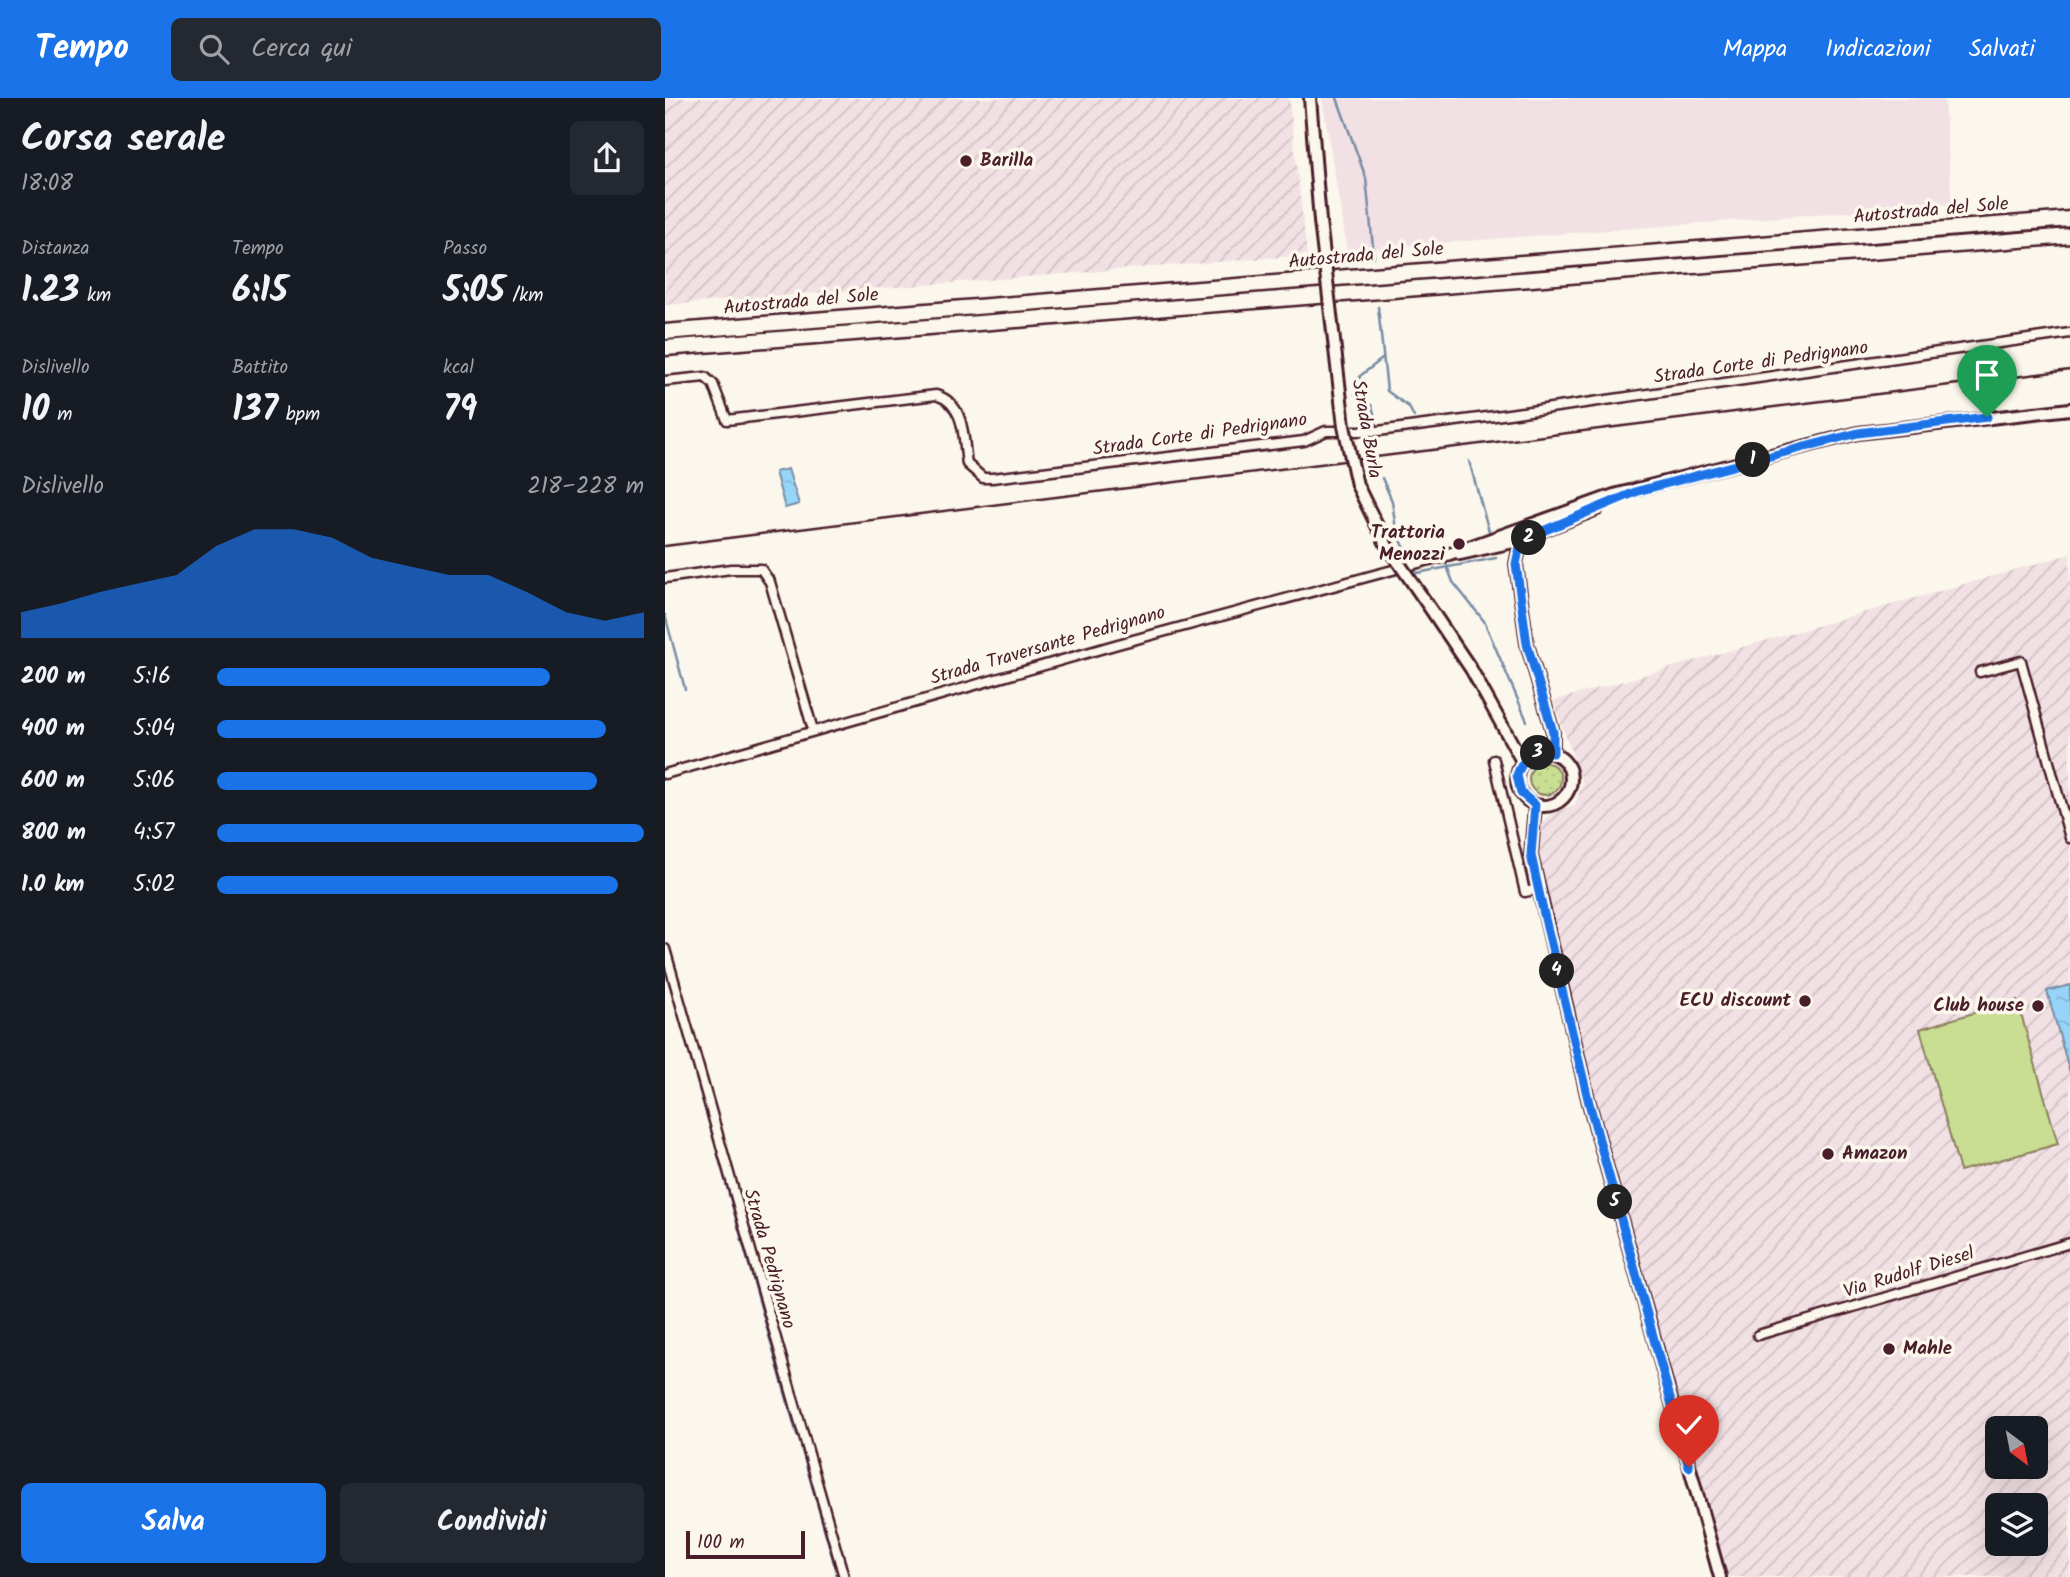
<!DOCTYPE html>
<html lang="it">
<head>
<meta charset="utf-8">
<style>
	body { margin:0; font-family:Kalam,sans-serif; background:#242831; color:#f1f3f6; height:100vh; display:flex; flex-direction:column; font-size:26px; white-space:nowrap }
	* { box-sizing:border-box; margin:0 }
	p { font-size:23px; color:#9ea1a6 }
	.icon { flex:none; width:38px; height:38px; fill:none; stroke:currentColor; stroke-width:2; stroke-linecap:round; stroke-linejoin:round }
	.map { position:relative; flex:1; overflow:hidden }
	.sheet { display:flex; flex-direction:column; background:#171b24; width:665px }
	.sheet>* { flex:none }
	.needle { width:46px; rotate:148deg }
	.controls { position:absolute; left:1320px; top:1318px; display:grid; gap:14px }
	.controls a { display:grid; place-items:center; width:63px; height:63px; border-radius:10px; background:#171b24; box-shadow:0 7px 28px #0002; font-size:35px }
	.scale { position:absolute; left:21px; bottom:18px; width:119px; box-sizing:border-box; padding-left:7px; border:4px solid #4a1f2b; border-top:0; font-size:19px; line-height:24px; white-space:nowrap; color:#4a1f2b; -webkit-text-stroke:5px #fbf7ec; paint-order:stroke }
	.pin { position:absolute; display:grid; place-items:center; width:60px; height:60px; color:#fff; margin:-72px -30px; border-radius:50% 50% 50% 0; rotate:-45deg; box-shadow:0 0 7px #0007 }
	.pin .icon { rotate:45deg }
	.km { position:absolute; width:35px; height:35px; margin:-18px; border-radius:50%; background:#222; color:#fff; font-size:19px; line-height:35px; text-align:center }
	.round { display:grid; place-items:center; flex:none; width:74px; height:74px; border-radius:10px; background:#242831 }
	.head { display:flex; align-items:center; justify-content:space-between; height:119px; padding:0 21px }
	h1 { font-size:38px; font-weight:700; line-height:52px }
	.metrics { display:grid; grid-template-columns:repeat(3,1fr); gap:10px; height:119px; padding:7px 21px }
	.metrics div { display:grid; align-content:center }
	.metrics b { font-size:35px; font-weight:700 }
	.metrics small { font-size:19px; font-weight:400 }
	.metrics p { font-size:19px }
	.chart { height:196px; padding:14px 21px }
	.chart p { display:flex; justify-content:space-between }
	.chart svg { width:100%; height:126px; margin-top:7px; fill:#1a73e8; opacity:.7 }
	.cta { display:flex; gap:14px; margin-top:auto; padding:14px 21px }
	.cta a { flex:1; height:80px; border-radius:10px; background:#1a73e8; color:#fff; font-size:28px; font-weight:700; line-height:80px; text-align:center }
	.cta a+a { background:#242831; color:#f1f3f6 }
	ul { padding:0 21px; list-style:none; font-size:23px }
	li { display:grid; grid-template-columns:112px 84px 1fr; align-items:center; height:52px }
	li i { height:18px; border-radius:9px; background:#1a73e8 }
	header { display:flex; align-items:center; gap:42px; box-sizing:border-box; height:98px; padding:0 35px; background:#1a73e8; color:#fff }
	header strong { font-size:33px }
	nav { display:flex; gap:38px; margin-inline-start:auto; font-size:24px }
	.search { width:490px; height:63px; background:#242831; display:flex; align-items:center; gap:18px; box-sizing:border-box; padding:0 24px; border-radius:10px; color:#9ea1a6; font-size:26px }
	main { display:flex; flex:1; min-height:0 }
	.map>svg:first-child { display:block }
</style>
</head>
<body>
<header>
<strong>Tempo</strong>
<div class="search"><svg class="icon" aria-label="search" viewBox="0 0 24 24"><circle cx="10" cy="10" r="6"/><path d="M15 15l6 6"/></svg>Cerca qui</div>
<nav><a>Mappa</a><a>Indicazioni</a><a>Salvati</a></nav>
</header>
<main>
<section class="sheet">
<div class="head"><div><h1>Corsa serale</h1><p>18:08</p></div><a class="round"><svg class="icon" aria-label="share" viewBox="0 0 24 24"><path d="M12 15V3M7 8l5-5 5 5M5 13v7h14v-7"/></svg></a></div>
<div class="metrics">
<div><p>Distanza</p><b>1.23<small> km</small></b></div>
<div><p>Tempo</p><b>6:15</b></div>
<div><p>Passo</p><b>5:05<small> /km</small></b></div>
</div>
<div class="metrics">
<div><p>Dislivello</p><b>10<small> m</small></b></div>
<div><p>Battito</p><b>137<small> bpm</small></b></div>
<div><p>kcal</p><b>79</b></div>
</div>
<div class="chart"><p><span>Dislivello</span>218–228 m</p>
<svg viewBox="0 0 160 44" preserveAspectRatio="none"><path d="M0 44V35L10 32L20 28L30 25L40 22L50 12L60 6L70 6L80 9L90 16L100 19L110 22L120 22L130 28L140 35L150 38L160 35V44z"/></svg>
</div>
<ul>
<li><b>200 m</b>5:16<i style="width:78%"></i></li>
<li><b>400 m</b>5:04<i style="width:91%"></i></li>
<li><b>600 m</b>5:06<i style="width:89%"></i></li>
<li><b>800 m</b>4:57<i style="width:100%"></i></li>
<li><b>1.0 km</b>5:02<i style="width:94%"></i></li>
</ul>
<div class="cta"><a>Salva</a><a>Condividi</a></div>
</section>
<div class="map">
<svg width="1405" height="1479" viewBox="0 0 1405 1479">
	<defs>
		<pattern id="industrial-furrows" width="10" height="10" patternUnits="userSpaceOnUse" patternTransform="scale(1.75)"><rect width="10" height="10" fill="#f2e1e4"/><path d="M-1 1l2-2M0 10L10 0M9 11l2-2" fill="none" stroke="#d1c1c4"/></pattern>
		<pattern id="grass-dots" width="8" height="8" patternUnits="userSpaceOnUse" patternTransform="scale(1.75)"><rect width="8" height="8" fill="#c9de93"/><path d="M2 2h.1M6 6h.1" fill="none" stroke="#aebe7f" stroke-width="1.8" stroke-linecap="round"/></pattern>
		<pattern id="water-ripples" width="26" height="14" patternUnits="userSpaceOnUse" patternTransform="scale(1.75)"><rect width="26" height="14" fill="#96d5f7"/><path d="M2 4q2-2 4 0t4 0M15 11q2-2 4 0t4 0" fill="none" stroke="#83b6d4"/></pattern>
	</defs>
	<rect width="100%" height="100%" fill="#fbf7ec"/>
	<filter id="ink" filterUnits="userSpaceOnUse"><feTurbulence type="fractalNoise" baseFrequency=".0143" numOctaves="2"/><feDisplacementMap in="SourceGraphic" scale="14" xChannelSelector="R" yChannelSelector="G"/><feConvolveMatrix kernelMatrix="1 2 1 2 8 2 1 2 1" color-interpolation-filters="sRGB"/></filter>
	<g filter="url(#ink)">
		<path fill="#f2e1e4" d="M657,0h622l8,106 -605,46z"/>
		<path fill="url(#industrial-furrows)" fill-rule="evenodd" d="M0,0h624l18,157 -642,50z
			M1405,456v1023h-342l-123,-435 -68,-288 2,-22 7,-15 29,-13 8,-20 -30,-83zM1332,1330h38v38h-38zM1332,1407h38v39h-38z"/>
		<path fill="url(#grass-dots)" stroke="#8a7e5f" stroke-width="2" d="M864 681a16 16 0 1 1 32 0a16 16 0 1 1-32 0Z"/>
		<path fill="#c9de93" stroke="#8a7e5f" stroke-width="2" d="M1352,902l41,144 -98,27 -40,-142z"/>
		<path fill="url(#water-ripples)" stroke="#788ca5" stroke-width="2" d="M123,371l11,35 -14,4 -10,-36z
			M1405,887v88l-23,-82z"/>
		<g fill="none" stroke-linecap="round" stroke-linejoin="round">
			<path stroke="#788ca5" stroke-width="2.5" d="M672,0l29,80 8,79
				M713,209l9,84 22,16 5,10
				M712,327l-5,-19 -17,-12 5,-18 22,-17
				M804,363l21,74
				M717,380l10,23 4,29 21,43 79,-15
				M780,463l8,21 31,39 43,100
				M0,517l20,74
				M0,869l132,468
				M136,1349l33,116
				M171,1475l1,4"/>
			<g stroke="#4a1f2b" stroke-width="13">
				<path id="street" d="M0,283l40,-4 8,7 14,36 209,-25c30,9 27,43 31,69l16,14h9l312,-37 22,-10h52l117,-15 575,-83
					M0,480l66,-9h30l9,13 43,148
					M1315,574l41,-11 49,177
					M829,662l31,132 14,-3
					M0,676l453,-130 323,-87
					M0,851l179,628
					M1093,1237l312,-92"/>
			</g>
			<g stroke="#4a1f2b" stroke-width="16">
				<path id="secondary" d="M645,0l10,123
					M866,438l-12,13 -3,15 11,80 26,88v21
					M795,456l53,-12 84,-33
					M776,459l173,-62 244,-62 212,-24
					M769,516l37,55 52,94
					M852 681a27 27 0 1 1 54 0a27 27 0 1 1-54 0Z
					M870,707l-4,50 58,248 131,474"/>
			</g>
			<g stroke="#4a1f2b" stroke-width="19">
				<path id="highway" d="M0,234l1405,-113
					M0,250l1405,-112"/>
			</g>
			<use href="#street" stroke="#fbf7ec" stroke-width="8"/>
			<use href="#secondary" stroke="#fbf7ec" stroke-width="10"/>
			<use href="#highway" stroke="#fbf7ec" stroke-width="14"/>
			<path stroke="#4a1f2b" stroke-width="2.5" d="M0,448l1405,-176"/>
			<g stroke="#4a1f2b" stroke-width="16" stroke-linecap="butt">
				<path id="secondary-bridge" d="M655,123l24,205 13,59 30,61 47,68"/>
			</g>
			<use href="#secondary-bridge" stroke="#fbf7ec" stroke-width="10"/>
		</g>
	</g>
	<g fill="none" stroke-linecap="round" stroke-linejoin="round" filter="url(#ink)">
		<g stroke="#fff" stroke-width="14">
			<path id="route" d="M1024,1369l-100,-364 -47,-197 -11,-51 4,-50 -14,-12 -4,-18c6,-18 19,-25 36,-22v-21l-26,-88 -11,-80 3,-14 12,-14 107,-45 220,-58 129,-16"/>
		</g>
		<use href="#route" stroke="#1a73e8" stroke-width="9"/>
	</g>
	<g fill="#4a1f2b" stroke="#fbf7ec" stroke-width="2.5">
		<circle cx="301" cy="63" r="7"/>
		<circle cx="794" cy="446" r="7"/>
		<circle cx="1140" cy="903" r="7"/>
		<circle cx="1373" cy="908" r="7"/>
		<circle cx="1163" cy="1056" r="7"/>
		<circle cx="1224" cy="1251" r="7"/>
	</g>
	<g text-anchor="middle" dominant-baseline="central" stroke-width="7" stroke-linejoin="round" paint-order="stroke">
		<g font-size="19" font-weight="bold" fill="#4a1f2b" stroke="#fbf7ec" text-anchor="start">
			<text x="315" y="63">Barilla</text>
			<text x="780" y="435" text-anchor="end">Trattoria<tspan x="780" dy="22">Menozzi</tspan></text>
			<text x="1126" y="903" text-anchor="end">ECU discount</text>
			<text x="1359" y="908" text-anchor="end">Club house</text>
			<text x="1177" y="1056">Amazon</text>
			<text x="1238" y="1251">Mahle</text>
		</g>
		<g font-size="19" fill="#4a1f2b" stroke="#fbf7ec">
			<text transform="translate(1266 113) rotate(-5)">Autostrada del Sole</text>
			<text transform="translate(701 158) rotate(-5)">Autostrada del Sole</text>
			<text transform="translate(136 204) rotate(-5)">Autostrada del Sole</text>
			<text transform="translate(1096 265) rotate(-8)">Strada Corte di Pedrignano</text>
			<text transform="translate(701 331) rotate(80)">Strada Burla</text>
			<text transform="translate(535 337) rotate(-8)">Strada Corte di Pedrignano</text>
			<text transform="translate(383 548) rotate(-16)">Strada Traversante Pedrignano</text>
			<text transform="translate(104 1161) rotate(74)">Strada Pedrignano</text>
			<text transform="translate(1244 1175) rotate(-17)">Via Rudolf Diesel</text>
		</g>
	</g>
</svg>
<div class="controls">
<a><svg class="needle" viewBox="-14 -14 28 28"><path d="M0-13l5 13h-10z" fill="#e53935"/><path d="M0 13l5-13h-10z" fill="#9ea1a6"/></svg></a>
<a><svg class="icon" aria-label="layers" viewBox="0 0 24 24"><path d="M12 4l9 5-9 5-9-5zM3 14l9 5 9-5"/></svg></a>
</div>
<div class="scale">100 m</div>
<div class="pin" style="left:1322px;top:319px;background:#1e9e55"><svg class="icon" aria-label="arrive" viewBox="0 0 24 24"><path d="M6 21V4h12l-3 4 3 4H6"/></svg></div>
<div class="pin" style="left:1024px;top:1369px;background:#d93025"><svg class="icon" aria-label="check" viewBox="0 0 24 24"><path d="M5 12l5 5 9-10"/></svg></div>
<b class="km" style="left:1088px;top:362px">1</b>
<b class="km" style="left:864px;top:440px">2</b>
<b class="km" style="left:873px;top:655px">3</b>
<b class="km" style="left:892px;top:873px">4</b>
<b class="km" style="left:950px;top:1104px">5</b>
</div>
</main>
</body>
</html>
